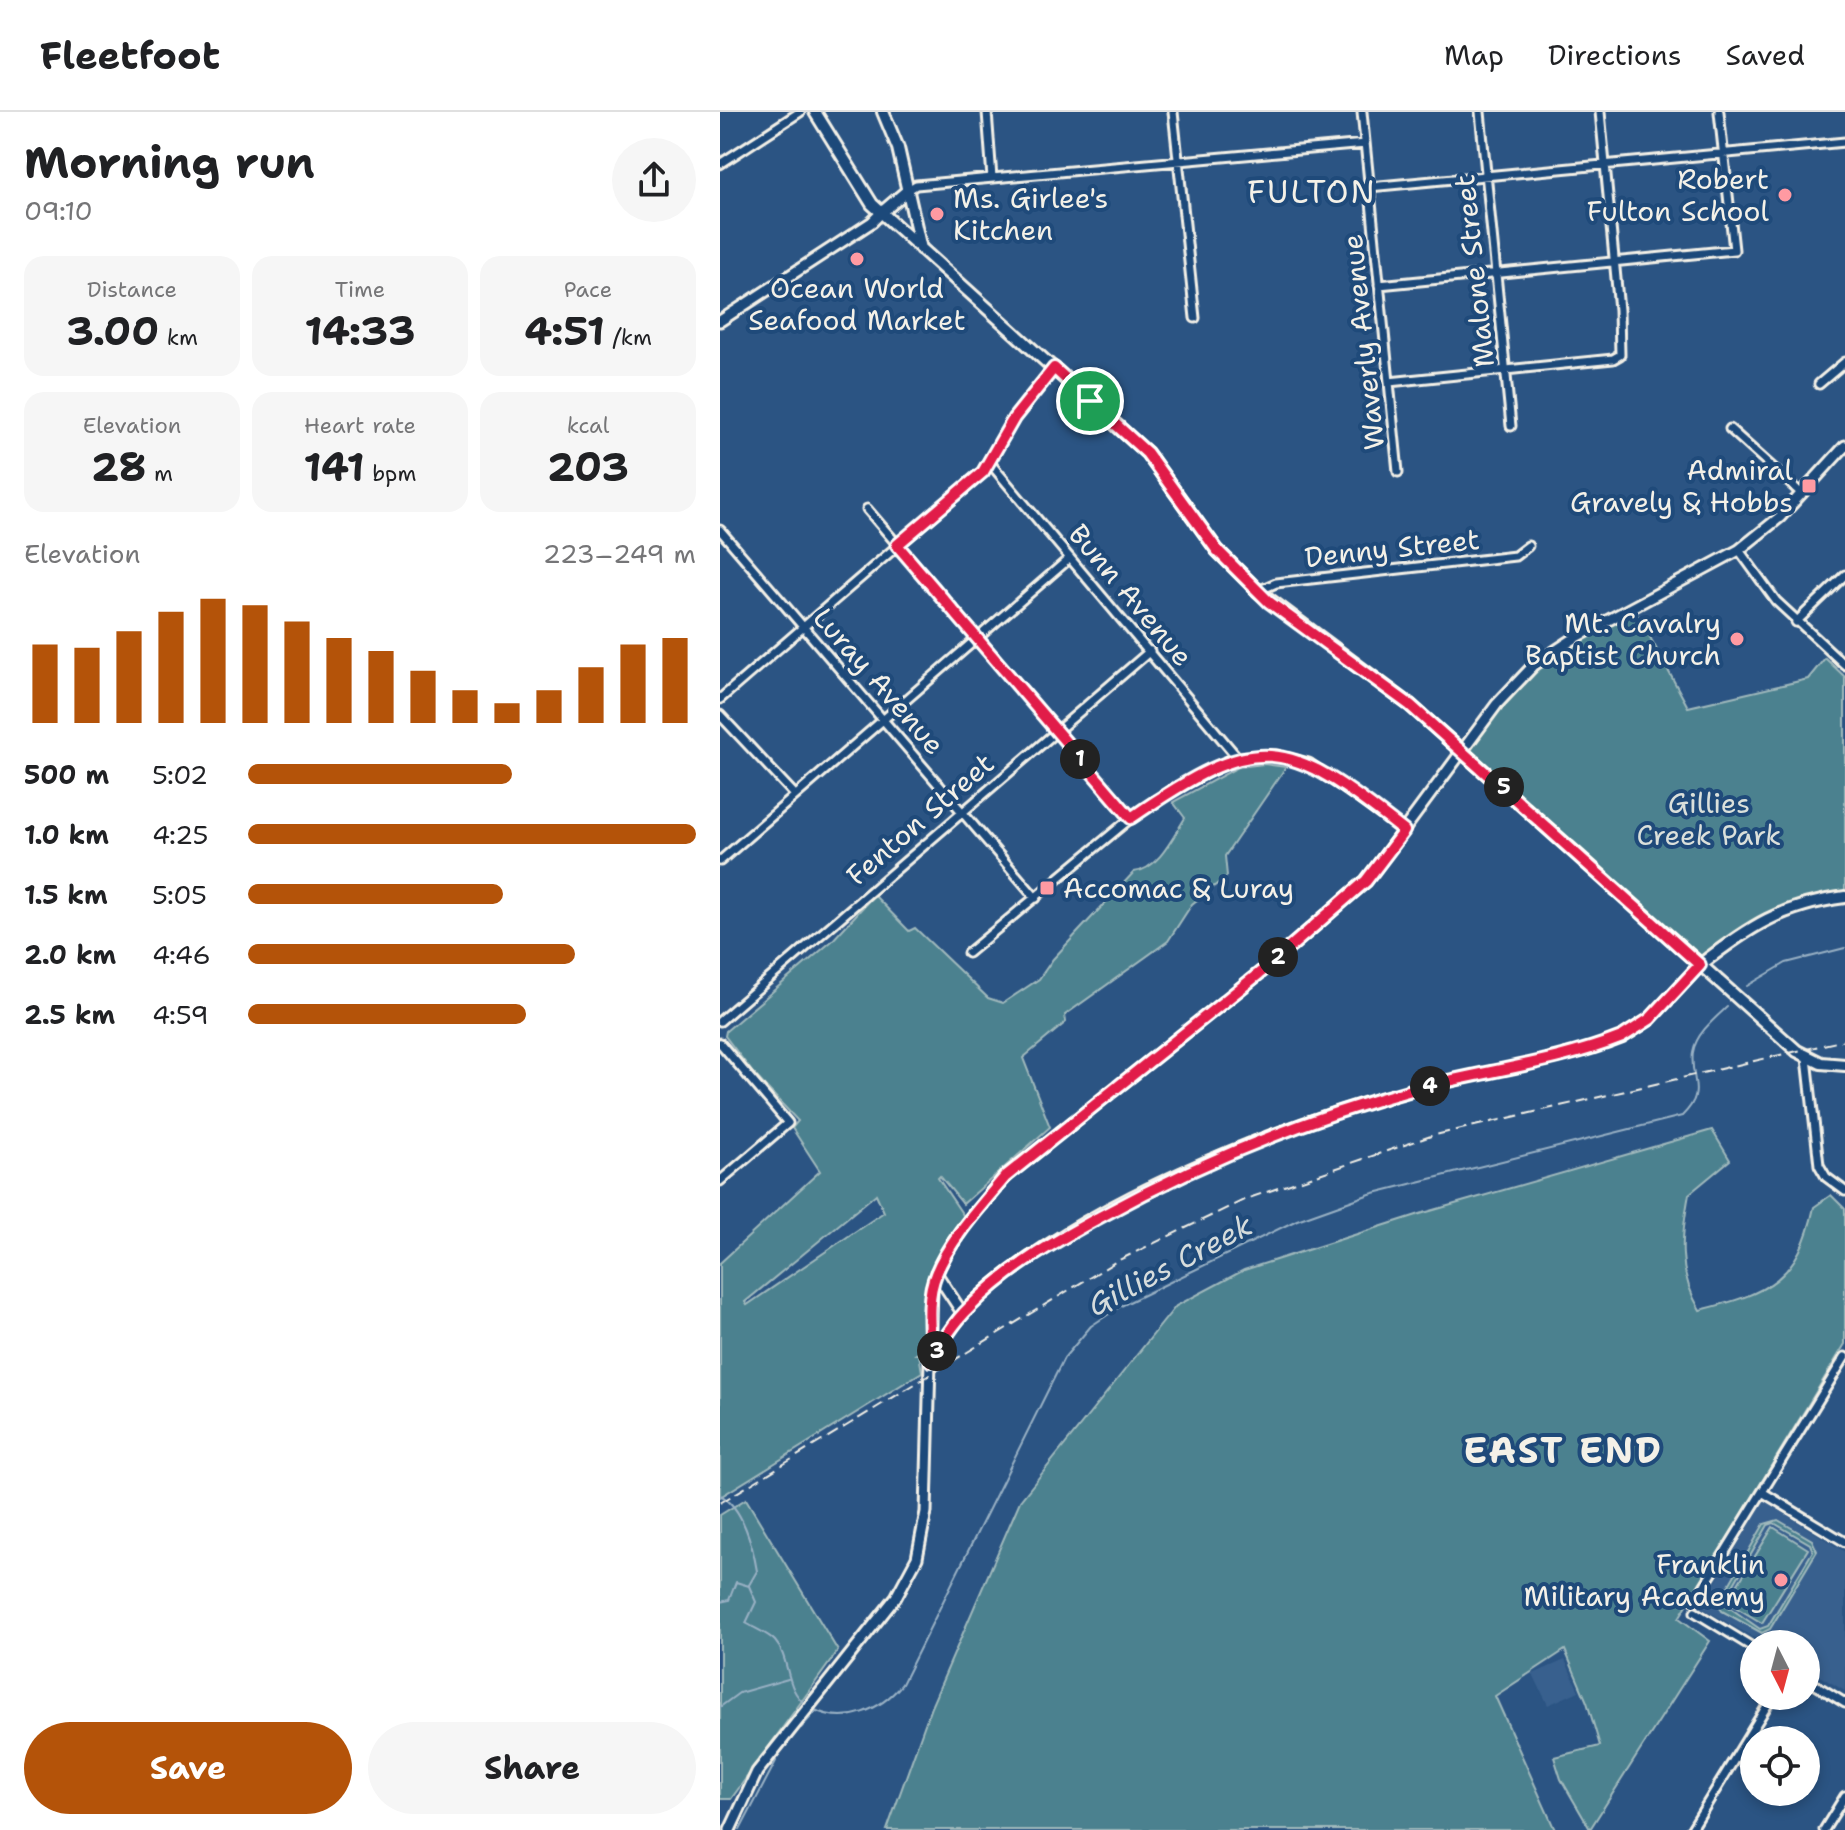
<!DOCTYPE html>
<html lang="en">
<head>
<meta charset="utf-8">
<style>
	body { margin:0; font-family:"Shantell Sans",sans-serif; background:#f6f6f6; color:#202124; height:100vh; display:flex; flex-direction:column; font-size:30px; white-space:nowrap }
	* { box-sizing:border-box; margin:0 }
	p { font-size:26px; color:#757577 }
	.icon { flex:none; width:44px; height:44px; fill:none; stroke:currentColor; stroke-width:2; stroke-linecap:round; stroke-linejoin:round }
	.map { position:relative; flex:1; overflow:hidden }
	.panel { display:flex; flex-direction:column; background:#fff; width:720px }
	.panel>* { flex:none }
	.needle { width:52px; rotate:174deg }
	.controls { position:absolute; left:1020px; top:1518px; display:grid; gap:16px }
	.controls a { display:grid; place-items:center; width:80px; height:80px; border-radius:50%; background:#fff; box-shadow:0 4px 12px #0003; font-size:40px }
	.pin { position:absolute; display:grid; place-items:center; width:68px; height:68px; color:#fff; margin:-34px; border:4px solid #fff; border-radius:50%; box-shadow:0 2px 8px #0007 }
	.km { position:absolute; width:40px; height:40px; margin:-20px; border-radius:50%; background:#222; color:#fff; font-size:22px; line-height:40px; text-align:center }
	.round { display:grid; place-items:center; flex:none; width:84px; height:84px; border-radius:42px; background:#f6f6f6 }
	.overview { display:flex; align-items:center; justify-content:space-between; height:136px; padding:0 24px }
	h1 { font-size:44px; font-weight:700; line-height:60px }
	.figures { display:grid; grid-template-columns:repeat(3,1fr); gap:12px; height:136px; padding:8px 24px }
	.figures div { display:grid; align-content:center; border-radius:20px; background:#f6f6f6; text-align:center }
	.figures b { font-size:40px; font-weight:700 }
	.figures small { font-size:22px; font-weight:400 }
	.figures p { font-size:22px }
	.chart { height:224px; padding:16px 24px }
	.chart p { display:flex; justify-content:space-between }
	.chart svg { width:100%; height:144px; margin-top:8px; stroke:#b45309; stroke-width:6 }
	.button { display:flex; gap:16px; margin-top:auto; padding:16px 24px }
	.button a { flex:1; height:92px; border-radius:48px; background:#b45309; color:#fff; font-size:32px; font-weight:700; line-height:92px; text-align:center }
	.button a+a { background:#f6f6f6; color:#202124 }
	ul { padding:0 24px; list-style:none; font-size:26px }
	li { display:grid; grid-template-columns:128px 96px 1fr; align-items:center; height:60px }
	li i { height:20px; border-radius:10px; background:#b45309 }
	header { display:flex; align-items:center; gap:48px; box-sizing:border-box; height:112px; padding:0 40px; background:#fff; border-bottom:2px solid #e0e0e0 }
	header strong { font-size:38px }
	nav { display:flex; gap:44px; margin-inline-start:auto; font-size:28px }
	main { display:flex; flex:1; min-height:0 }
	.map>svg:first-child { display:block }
</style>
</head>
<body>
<header>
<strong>Fleetfoot</strong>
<nav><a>Map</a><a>Directions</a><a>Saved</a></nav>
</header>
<main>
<section class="panel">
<div class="overview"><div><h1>Morning run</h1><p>09:10</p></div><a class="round"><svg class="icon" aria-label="share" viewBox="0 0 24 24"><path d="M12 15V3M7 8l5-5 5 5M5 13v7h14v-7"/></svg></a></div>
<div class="figures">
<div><p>Distance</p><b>3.00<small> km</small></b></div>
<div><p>Time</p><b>14:33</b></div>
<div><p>Pace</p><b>4:51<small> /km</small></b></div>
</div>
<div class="figures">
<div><p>Elevation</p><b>28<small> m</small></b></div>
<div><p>Heart rate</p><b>141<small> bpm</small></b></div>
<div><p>kcal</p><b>203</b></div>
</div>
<div class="chart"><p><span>Elevation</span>223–249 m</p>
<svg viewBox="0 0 160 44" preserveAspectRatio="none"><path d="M5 44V20M15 44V21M25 44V16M35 44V10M45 44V6M55 44V8M65 44V13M75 44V18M85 44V22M95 44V28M105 44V34M115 44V38M125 44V34M135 44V27M145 44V20M155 44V18"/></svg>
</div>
<ul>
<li><b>500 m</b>5:02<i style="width:59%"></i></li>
<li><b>1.0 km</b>4:25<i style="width:100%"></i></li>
<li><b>1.5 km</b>5:05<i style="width:57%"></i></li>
<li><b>2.0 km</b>4:46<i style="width:73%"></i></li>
<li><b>2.5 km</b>4:59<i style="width:62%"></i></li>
</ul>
<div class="button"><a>Save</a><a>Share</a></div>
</section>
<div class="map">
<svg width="1125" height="1718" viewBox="0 0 1125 1718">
	<rect width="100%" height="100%" fill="#2b5483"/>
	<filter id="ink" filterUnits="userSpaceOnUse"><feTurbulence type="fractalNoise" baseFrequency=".0125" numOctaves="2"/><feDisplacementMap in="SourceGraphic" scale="16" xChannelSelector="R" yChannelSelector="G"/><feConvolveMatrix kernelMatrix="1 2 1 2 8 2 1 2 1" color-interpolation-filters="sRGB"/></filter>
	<g filter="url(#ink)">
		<path fill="#39608e" d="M1044,1389l81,51v139l-39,-23v-24h-41l-64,-37z
			M845,1548l14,31 -31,14 -15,-31z"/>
		<path fill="#4c818f" stroke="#a0b9bc" stroke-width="2" fill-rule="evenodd" d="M913,494l55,101 120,-28 17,-21 20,19v220l-64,15 -81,53 -236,-213 57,-75z
			M544,652l22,3 -61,89 2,20 -35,28 -24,37 -103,74 1,7 -43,36 27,69 -87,77 -23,-28 -2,2 27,40c-40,49 -40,65 -37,127l-12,9h3l3,18 -202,125v-234l100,-92 -28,-43 6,-7 -45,-48 -28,-37 1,-5 106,-90 42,-46 35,36 6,-3 73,70 15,5 36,-24 14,-20 81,-87c24,-2 39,-35 51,-54l-12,-16 65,-35zM156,1082l8,18 -137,93 -2,-3z
			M992,1018l18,30 -41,34c-8,43 -12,78 11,116 69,-17 99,-31 114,-103l17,-12 14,14v135l-166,274 31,23 -120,188 -29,-50 -7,-22 46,-11 -13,-44 -22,-52 -70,46 60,134h-668l44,-123 89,-206 156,-195 68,-36 176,-56z
			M26,1387l92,152 -107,148h-11v-284z
			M1058,1408l34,20 5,11 -47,78 -8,4 -40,-22 -4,-7 46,-80zM1054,1411l36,21 3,7 -45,75 -8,3 -37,-26 45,-78z
			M1053,1415l35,22 -46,74 -35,-21z"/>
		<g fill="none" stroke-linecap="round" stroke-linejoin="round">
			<path stroke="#99b1c4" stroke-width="2" d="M1027,874l39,-23 59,-15
				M0,1383c23,12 33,52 37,76l-8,14
				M0,1490l9,-2 7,-18 13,4 7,16 -10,21c8,5 23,11 29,18 16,18 9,49 32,64
				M0,1595l19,-14 49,-14
				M93,1597c32,17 68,1 89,-25l162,-326 27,-32 30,-20 176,-86 73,-26 312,-78c26,-26 7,-35 11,-64 3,-18 21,-33 34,-45
				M81,1616l15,-17
				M20,1718l36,-69"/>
			<g stroke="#f4f1e8" stroke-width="13">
				<path id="minor" d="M267,0l5,66
					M453,0l22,206
					M642,0l36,360
					M760,0l31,314
					M0,52l80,-52
					M649,75l476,-45
					M188,78l8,-5 449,-41
					M659,173l355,-35 -15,-138
					M669,270l224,-23 7,-4 -1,-45 -19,-198
					M1099,272l26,-22
					M1010,317l72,65
					M270,351l247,294
					M147,397l264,309
					M0,418l316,368
					M1019,438l37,51 69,64
					M538,479l18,-8 239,-27 13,-10
					M1076,510l49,-47
					M0,587l263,-227 31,-54 40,-50
					M0,603l75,80
					M0,749l350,-303
					M248,841l163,-135 37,-25 69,-36 39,-2 33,8 95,68
					M0,909l430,-370
					M0,931l68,80 -68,58
					M1087,946l12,107 7,12 19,14
					M1042,1380l83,50
					M975,1489l150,-244
					M975,1500l59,36
					M1086,1567l39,24
					M971,1718l82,-134
					M1104,1718l21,-34"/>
			</g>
			<g stroke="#f4f1e8" stroke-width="15">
				<path id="tertiary" d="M0,209l152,-99 9,-9
					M216,1161l27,41
					M213,1247c11,-19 22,-39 38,-54 103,-99 308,-180 445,-216 67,-18 141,-26 206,-52l28,-18 50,-54
					M10,1718l27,-58 139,-175 21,-39 9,-46 6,-226c11,-40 47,-78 73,-109l261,-209 100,-87 131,-177 37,-39 41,-27 164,-88 41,-33 65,-71"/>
			</g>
			<g stroke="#f4f1e8" stroke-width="16">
				<path id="secondary" d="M95,0l57,92 275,249 70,97 41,41 152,114 387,346 24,12 24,2
					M163,0l15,36 23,101
					M161,101l27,-23
					M980,853c49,-38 82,-60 145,-68"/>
			</g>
			<use href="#minor" stroke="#1f4a7a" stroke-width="7"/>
			<use href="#tertiary" stroke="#1f4a7a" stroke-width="9"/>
			<use href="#secondary" stroke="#1f4a7a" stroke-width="10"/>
			<path stroke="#f4f1e8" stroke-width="2" stroke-dasharray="12 6" stroke-linecap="butt" d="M0,1391l395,-241 131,-63 185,-63 414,-96"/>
		</g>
	</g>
	<g fill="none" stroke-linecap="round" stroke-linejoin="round" filter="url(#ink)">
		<g stroke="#fff" stroke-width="16">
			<path id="route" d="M334,256l93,85 70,97 52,52 141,103 290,260 -50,54 -28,18c-65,26 -139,34 -207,52 -110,30 -215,73 -315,128 -46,25 -93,52 -130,90 -16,15 -28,35 -39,54 0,-27 -6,-61 5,-87 14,-35 45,-68 69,-97l261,-209 100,-87 38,-50c-120,-95 -145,-101 -273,-13l-234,-273 86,-73 31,-54z"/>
		</g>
		<use href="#route" stroke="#e11d48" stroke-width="10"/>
	</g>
	<g fill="#ff9aa2" stroke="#1f4a7a" stroke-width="3">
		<circle cx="1065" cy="83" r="8"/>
		<circle cx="217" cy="102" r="8"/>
		<circle cx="137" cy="147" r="8"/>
		<rect x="1081" y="366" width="16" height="16" rx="4"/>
		<circle cx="1017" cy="527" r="8"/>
		<rect x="319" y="768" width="16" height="16" rx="4"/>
		<circle cx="1061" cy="1468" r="8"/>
	</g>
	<g text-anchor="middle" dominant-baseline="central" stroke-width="8" stroke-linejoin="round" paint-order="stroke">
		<g font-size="28" fill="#f4f1e8" stroke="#1f4a7a" text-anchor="end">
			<text x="1049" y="67">Robert<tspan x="1049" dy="32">Fulton School</tspan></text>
			<text x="233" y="86" text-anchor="start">Ms. Girlee's<tspan x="233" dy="32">Kitchen</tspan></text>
			<text x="137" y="176" text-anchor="middle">Ocean World<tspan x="137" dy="32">Seafood Market</tspan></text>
			<text x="1073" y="358">Admiral<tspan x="1073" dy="32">Gravely &amp; Hobbs</tspan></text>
			<text x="1001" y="511">Mt. Cavalry<tspan x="1001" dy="32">Baptist Church</tspan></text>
			<text x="343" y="776" text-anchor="start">Accomac &amp; Luray</text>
			<text x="1045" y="1452">Franklin<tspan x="1045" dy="32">Military Academy</tspan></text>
		</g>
		<g font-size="28" fill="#f4f1e8" stroke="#1f4a7a">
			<text transform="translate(754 159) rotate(-96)">Malone Street</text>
			<text transform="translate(643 230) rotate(-96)">Waverly Avenue</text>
			<text transform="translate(672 436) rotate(-6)">Denny Street</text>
			<text transform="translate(411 483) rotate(50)">Bunn Avenue</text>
			<text transform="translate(159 569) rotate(49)">Luray Avenue</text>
			<text transform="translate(200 707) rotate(-41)">Fenton Street</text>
		</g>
		<g font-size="28" fill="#dbe0db" stroke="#1f4a7a">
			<text x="989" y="691">Gillies<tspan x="989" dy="32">Creek Park</tspan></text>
		</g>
		<g font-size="30" font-style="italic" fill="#d6dcdc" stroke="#1f4a7a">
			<text transform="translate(450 1153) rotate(-28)">Gillies Creek</text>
		</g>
		<g font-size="32" letter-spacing="2" fill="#f4f1e8" stroke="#1f4a7a">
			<text x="592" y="79">FULTON</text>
		</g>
		<g font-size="36" font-weight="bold" letter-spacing="2" fill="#f4f1e8" stroke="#1f4a7a">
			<text x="843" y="1338">EAST END</text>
		</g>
	</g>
</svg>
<div class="controls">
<a><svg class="needle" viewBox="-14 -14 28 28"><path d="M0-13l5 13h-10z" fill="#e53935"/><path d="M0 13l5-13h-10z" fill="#757577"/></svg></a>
<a><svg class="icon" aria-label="locate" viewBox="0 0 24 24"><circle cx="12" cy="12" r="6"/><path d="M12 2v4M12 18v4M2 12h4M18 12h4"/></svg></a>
</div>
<div class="pin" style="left:370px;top:289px;background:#1e9e55"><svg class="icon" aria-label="arrive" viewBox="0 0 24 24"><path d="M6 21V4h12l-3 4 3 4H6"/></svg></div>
<b class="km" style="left:360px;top:647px">1</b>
<b class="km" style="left:558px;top:845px">2</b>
<b class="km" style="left:217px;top:1239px">3</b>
<b class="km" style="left:710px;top:974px">4</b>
<b class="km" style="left:784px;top:675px">5</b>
</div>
</main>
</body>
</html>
